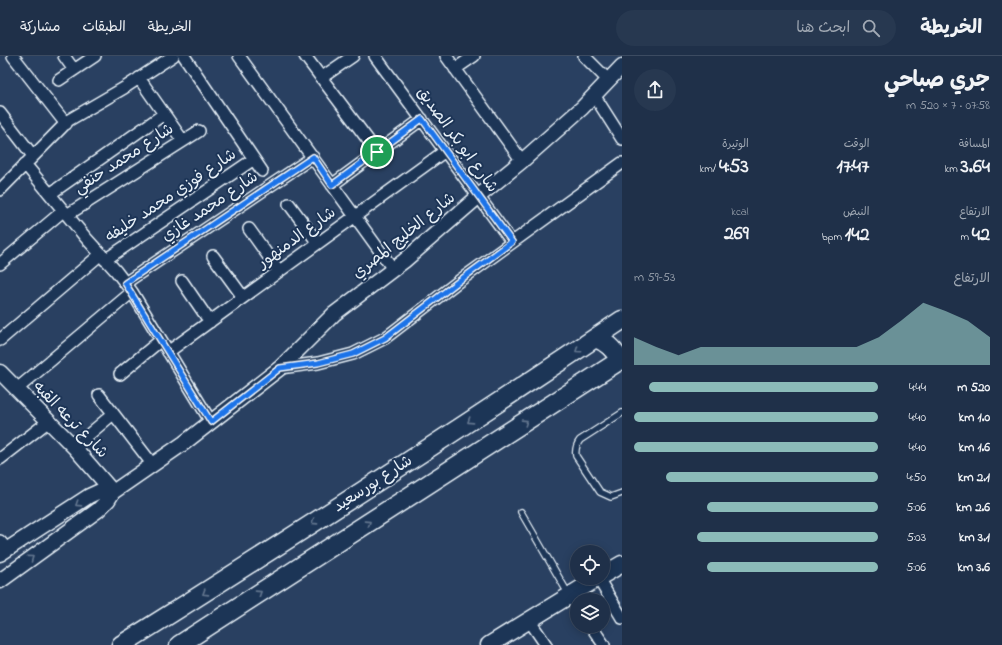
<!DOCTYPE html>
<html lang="ar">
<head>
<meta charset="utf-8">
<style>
	body { margin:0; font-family:"Indie Flower","Playpen Sans Arabic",sans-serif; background:#273850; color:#f1f3f6; direction:rtl; height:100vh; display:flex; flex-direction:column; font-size:15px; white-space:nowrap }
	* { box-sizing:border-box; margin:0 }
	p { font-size:13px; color:#a1a9b4 }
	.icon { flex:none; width:22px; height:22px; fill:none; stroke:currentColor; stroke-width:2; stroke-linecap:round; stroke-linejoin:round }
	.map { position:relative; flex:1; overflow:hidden; direction:ltr }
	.side { display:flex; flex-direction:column; background:#1f3049; width:380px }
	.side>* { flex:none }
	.buttons { position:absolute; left:570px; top:489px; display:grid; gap:8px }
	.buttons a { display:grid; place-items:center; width:40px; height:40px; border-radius:50%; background:#1f3049; box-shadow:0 2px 10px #0003,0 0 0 1px #3c4b61; font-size:20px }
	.pin { position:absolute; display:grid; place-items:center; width:34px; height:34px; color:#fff; margin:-17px; border:2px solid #fff; border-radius:50%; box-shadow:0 1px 4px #0007 }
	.round { display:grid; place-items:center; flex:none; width:42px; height:42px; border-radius:21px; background:#273850 }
	.summary { display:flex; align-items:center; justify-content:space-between; height:68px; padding:0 12px }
	h1 { font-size:22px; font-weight:700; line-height:30px }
	.figures { display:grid; grid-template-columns:repeat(3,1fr); gap:6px; height:68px; padding:4px 12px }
	.figures div { display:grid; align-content:center }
	.figures b { font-size:20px; font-weight:700 }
	.figures small { font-size:11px; font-weight:400 }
	.figures p { font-size:11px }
	.chart { height:112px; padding:8px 12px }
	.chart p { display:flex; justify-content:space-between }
	.chart svg { width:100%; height:72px; margin-top:4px; fill:#8bbbb9; opacity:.7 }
	ul { padding:0 12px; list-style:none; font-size:13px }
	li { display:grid; grid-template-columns:64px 48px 1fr; align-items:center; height:30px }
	li i { height:10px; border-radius:5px; background:#8bbbb9 }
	header { display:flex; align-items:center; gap:24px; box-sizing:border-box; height:56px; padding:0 20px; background:#1f3049; border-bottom:1px solid #3c4b61 }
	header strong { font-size:19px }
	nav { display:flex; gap:22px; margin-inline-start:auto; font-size:14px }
	.search { width:280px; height:36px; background:#273850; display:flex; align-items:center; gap:10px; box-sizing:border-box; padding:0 14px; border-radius:22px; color:#a1a9b4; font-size:15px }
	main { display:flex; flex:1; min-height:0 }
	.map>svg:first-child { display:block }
</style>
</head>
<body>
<header>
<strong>الخريطة</strong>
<div class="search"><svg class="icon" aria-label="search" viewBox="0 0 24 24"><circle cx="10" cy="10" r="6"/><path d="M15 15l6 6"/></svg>ابحث هنا</div>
<nav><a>الخريطة</a><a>الطبقات</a><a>مشاركة</a></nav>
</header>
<main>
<section class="side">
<div class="summary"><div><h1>جري صباحي</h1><p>07:58 · 7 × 520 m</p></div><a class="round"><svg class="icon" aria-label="share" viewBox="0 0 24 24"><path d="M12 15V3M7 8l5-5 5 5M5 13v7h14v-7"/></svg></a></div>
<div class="figures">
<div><p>المسافة</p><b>3.64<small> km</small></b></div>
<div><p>الوقت</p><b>17:47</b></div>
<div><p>الوتيرة</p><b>4:53<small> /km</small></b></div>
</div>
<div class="figures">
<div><p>الارتفاع</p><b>42<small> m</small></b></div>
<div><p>النبض</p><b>142<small> bpm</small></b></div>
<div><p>kcal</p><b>269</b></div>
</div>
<div class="chart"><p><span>الارتفاع</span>53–59 m</p>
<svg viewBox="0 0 160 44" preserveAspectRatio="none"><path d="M0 44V27L10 33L20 38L30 33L40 33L50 33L60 33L70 33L80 33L90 33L100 33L110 27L120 17L130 6L140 11L150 17L160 27V44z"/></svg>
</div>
<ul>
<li><b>520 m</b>4:44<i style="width:94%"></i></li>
<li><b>1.0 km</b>4:40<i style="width:100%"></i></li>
<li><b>1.6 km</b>4:40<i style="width:100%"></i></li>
<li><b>2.1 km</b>4:50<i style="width:87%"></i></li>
<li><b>2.6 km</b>5:06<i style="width:70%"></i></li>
<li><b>3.1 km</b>5:03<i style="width:74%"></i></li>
<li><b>3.6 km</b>5:06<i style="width:70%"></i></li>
</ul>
</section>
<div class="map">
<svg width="622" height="589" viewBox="0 0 622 589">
	<rect width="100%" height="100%" fill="#294061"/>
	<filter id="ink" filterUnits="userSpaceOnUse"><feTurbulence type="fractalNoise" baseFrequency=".025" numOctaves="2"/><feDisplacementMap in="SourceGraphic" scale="8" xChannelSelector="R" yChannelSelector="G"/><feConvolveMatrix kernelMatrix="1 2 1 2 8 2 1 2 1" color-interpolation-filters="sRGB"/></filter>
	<g filter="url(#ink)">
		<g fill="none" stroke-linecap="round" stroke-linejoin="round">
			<g stroke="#e8f1f8" stroke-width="8">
				<path id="service" d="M622,357l-42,27c-4,5 -5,9 -4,16l24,36 11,5 11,-4
					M521,456l48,83"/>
			</g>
			<g stroke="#e8f1f8" stroke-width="14">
				<path id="minor" d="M13,0l53,68
					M64,0l10,14
					M184,0l78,115
					M239,0l154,213
					M305,0l72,96
					M375,0l137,186
					M446,0l76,105
					M584,0l24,24
					M455,13l19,-13
					M139,22l44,63
					M321,22l32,-22
					M59,24l36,-24
					M594,39l28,44
					M0,57l33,43
					M25,108l61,74 30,33 16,21 79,130
					M332,129l90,-66
					M0,134l69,-70 55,-32 49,-32
					M50,138l114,-80
					M289,148l29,39
					M67,159l132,-84
					M249,173l30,42
					M213,200l30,41
					M105,204l149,-101
					M0,208l63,-53
					M182,225l28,41
					M125,227l188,-126
					M0,284l101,-86
					M168,296l277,-201
					M280,312l38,-5 35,-9 32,-16 74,-57 163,-118
					M120,318l41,-34
					M17,333l115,-97
					M99,339l54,70
					M74,391l39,-33
					M0,403l49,-38
					M0,485l7,8
					M598,522l24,40
					M570,540l7,10
					M529,564l17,25
					M591,570l13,19"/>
			</g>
			<g stroke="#e8f1f8" stroke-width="17">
				<path id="tertiary" d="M0,316l74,75 39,45
					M0,498l89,-58 11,-5 13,1
					M0,525l98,-71 10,-10 5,-8 71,-49 96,-75 54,-54 70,-53 75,-65 43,-35 60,-53 40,-42"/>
			</g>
			<g stroke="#e8f1f8" stroke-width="19">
				<path id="secondary" d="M603,519l19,-11
					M489,589l109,-67"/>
			</g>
			<g stroke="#e8f1f8" stroke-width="21">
				<path id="primary" d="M595,282c12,4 19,11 25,23
					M121,589c169,-106 336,-214 501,-325
					M179,589l443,-286"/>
			</g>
			<use href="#service" stroke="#1d3557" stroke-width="5.5"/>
			<use href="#minor" stroke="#1d3557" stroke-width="11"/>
			<use href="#tertiary" stroke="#1d3557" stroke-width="14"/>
			<use href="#secondary" stroke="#1d3557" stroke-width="16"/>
			<use href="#primary" stroke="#1d3557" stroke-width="18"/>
		</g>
		<defs><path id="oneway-chevron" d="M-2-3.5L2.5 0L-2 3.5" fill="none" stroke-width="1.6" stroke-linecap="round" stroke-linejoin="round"/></defs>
		<g stroke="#64778f">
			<use href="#oneway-chevron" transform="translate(578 294) rotate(145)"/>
			<use href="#oneway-chevron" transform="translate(470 365) rotate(147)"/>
			<use href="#oneway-chevron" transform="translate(525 366) rotate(-33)"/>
			<use href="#oneway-chevron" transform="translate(78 448) rotate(147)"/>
			<use href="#oneway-chevron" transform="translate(314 466) rotate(147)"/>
			<use href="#oneway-chevron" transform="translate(368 467) rotate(-33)"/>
			<use href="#oneway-chevron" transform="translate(31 502) rotate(-36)"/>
			<use href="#oneway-chevron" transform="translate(205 537) rotate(148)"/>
			<use href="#oneway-chevron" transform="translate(259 537) rotate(-33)"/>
		</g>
	</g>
	<g fill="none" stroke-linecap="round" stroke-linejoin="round" filter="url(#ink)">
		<g stroke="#fff" stroke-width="8">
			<path id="route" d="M422,63l90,123 -53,39 -74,57 -32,16 -35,9 -38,5 -69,54 -86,-139 188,-126 19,28z"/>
		</g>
		<use href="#route" stroke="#1a73e8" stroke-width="5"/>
	</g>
	<g text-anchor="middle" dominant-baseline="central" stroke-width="4" stroke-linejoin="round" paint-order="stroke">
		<g font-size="16" fill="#e8f1f8" stroke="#1d3557">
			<text transform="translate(457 84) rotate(54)">شارع ابو بكر الصديق</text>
			<text transform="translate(124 103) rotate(-33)">شارع محمد حنفي</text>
			<text transform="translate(171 140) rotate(-34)">شارع فوزي محمد خليفه</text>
			<text transform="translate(210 151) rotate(-34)">شارع محمد غازي</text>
			<text transform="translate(404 180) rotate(-39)">شارع الخليج المصري</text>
			<text transform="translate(297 182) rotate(-36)">شارع الدمنهور</text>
			<text transform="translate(70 364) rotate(46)">شارع ترعه القبه</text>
			<text transform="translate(373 428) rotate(-33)">شارع بورسعيد</text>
		</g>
	</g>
</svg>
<div class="buttons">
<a><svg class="icon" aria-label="locate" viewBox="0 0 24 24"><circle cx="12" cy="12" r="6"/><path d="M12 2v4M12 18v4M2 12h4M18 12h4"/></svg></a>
<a><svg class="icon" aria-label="layers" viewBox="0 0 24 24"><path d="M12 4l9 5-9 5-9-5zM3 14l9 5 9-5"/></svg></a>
</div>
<div class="pin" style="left:377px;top:96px;background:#1e9e55"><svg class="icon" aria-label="arrive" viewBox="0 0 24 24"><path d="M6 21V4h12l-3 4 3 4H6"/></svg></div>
</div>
</main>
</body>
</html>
